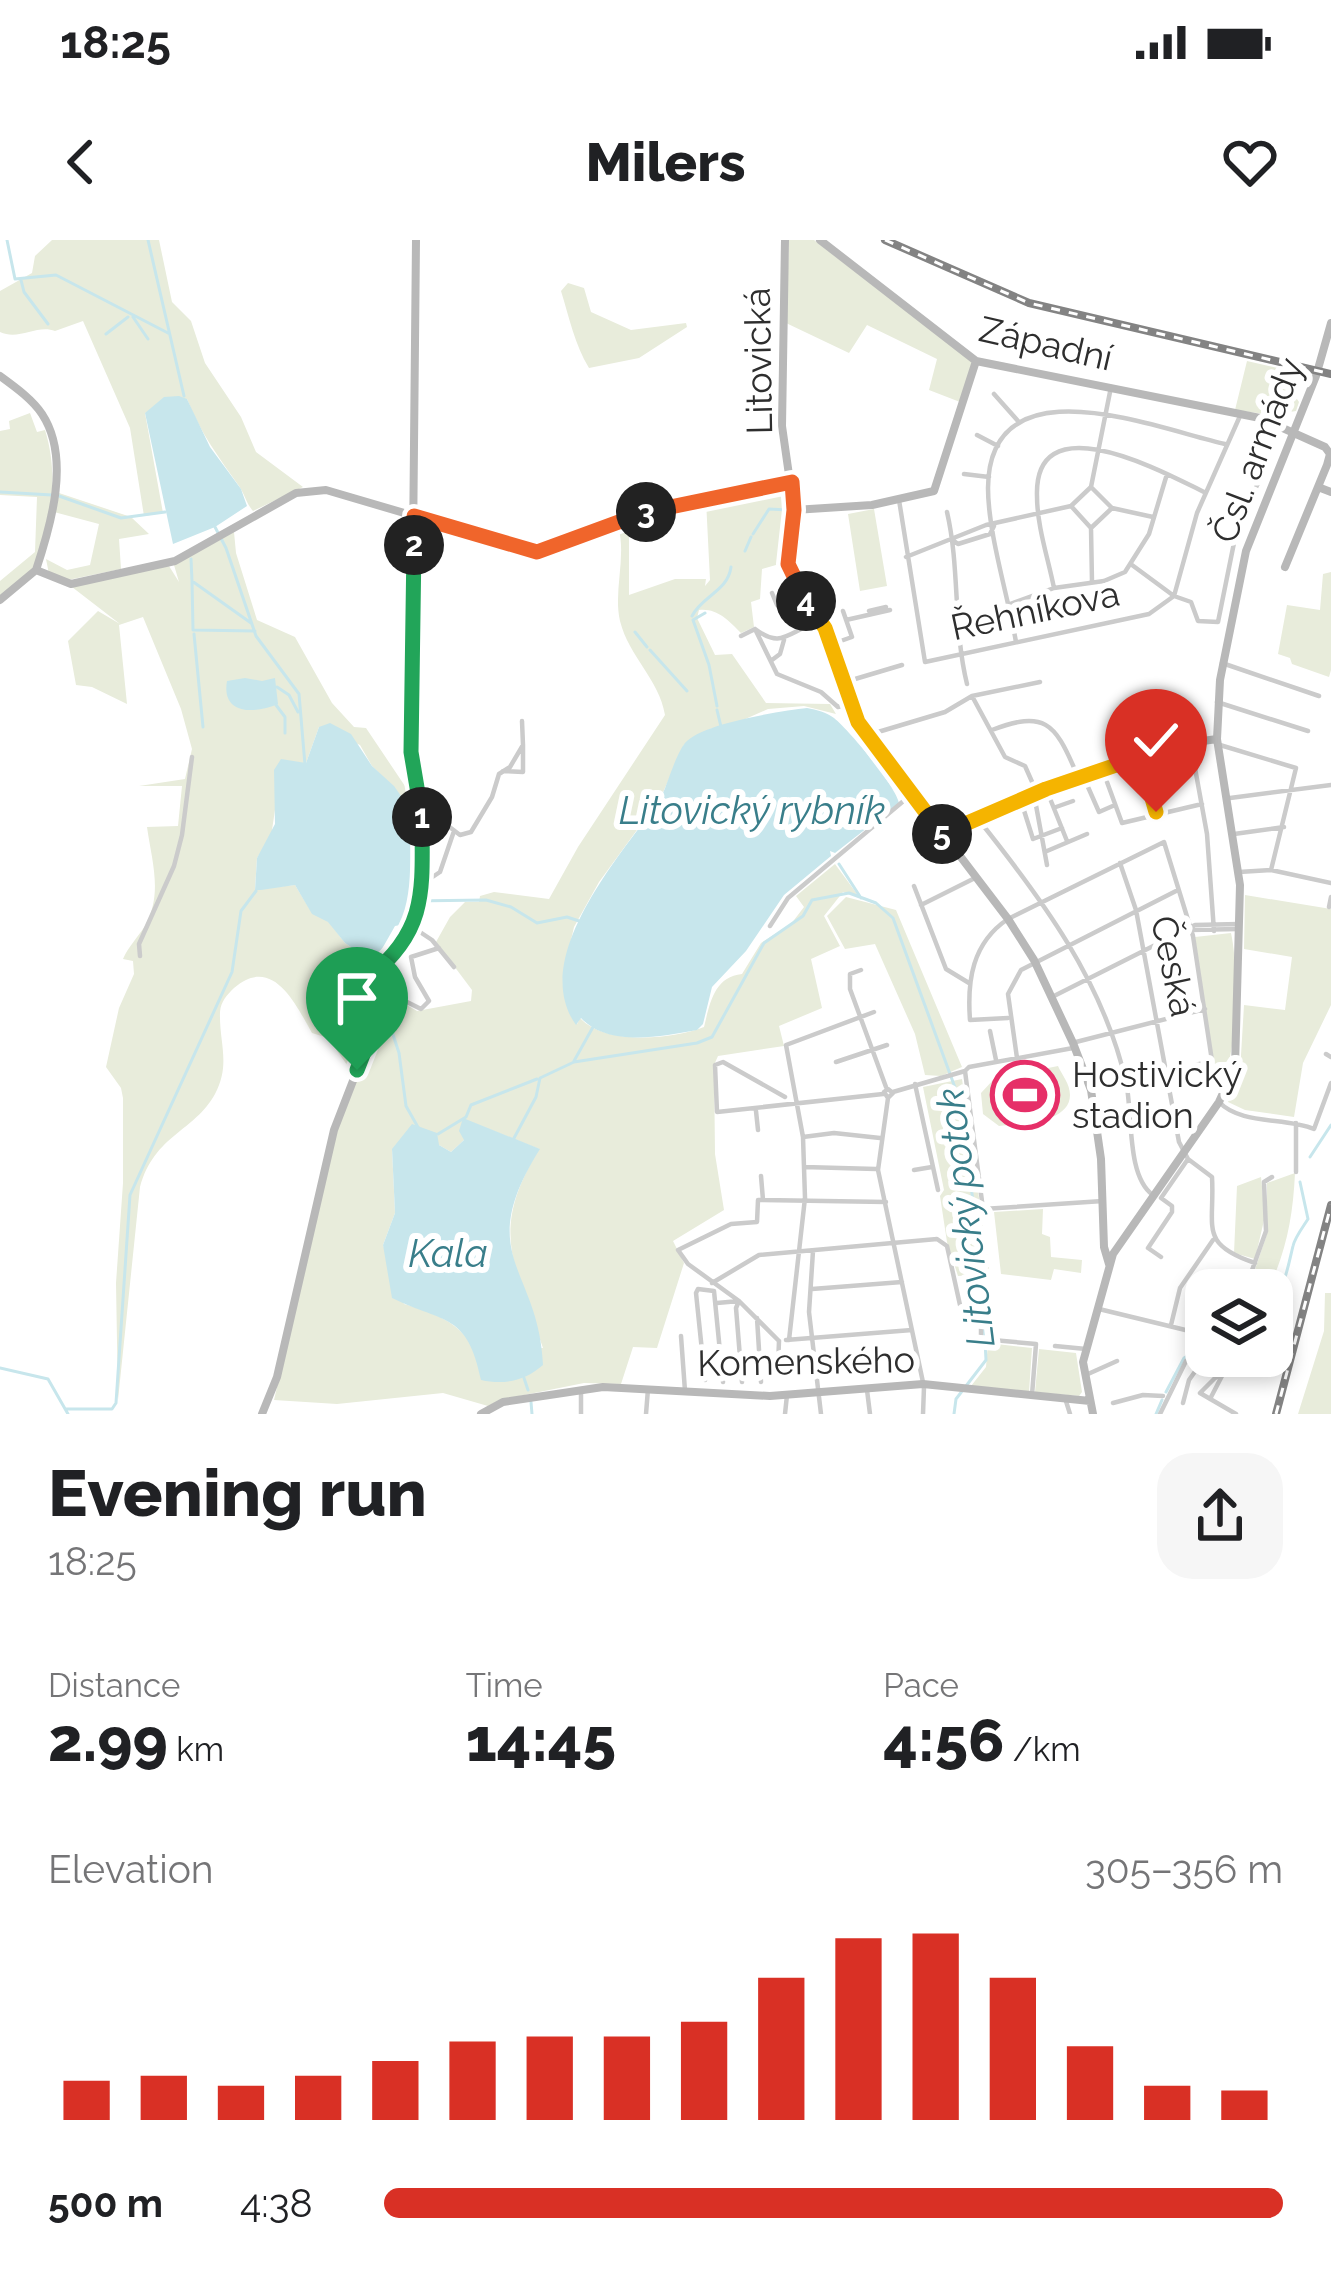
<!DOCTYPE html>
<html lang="en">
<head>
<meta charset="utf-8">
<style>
	body { margin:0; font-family:Raleway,sans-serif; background:#f6f6f6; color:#202124; height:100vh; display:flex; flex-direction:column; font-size:45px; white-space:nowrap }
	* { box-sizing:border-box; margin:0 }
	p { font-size:39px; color:#757577 }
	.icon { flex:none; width:66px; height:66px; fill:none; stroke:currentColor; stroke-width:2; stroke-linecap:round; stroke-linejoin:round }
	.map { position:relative; height:1174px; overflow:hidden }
	.panel { display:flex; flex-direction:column; background:#fff; flex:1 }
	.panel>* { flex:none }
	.tools { position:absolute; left:1185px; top:1029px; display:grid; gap:24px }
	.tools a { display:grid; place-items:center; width:108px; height:108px; border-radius:24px; background:#fff; box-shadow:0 6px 18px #0003; font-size:60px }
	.pin { position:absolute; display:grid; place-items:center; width:102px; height:102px; color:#fff; margin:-123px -51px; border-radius:50% 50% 50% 0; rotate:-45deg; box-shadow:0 0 12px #0007 }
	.pin .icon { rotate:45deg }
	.km { position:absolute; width:60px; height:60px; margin:-30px; border-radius:50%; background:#222; color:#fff; font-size:33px; line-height:60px; text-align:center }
	.round { display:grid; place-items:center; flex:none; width:126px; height:126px; border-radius:36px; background:#f6f6f6 }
	.overview { display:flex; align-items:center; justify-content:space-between; height:204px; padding:0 48px }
	h1 { font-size:66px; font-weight:800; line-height:90px }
	.figures { display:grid; grid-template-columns:repeat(3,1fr); gap:18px; height:204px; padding:12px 48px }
	.figures div { display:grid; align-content:center }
	.figures b { font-size:60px; font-weight:800 }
	.figures small { font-size:33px; font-weight:400 }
	.figures p { font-size:33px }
	.chart { height:336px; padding:24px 48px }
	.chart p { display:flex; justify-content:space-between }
	.chart svg { width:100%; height:216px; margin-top:12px; stroke:#d93025; stroke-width:6 }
	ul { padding:0 48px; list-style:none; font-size:39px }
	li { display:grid; grid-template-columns:192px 144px 1fr; align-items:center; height:90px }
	li i { height:30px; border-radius:15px; background:#d93025 }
	.status { display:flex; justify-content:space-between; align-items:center; height:84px; padding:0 60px; background:#fff; direction:ltr }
	.status svg { height:33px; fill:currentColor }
	header { display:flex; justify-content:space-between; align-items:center; height:156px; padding:0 48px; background:#fff; font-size:54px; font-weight:800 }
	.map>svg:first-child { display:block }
</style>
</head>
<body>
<div class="status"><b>18:25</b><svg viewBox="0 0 49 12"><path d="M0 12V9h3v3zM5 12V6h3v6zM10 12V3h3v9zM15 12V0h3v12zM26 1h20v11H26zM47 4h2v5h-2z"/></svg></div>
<header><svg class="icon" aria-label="back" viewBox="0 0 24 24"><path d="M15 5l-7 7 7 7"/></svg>Milers<svg class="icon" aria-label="heart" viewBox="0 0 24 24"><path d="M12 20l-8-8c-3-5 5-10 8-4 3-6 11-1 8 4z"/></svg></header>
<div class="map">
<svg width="1331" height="1174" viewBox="0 0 1331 1174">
	<rect width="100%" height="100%" fill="#fff"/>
	<path fill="#e8ecdb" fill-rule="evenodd" d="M52,0h107l13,62 19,19 14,42 36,54 15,35 47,35 -50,24c-7,-8 -8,-16 -14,-25 -20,-28 -39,-54 -52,-87l-42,14 18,100 -19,3 -14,-88 -47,-107 -28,10c-18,-7 -36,10 -55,1v-41l32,-18 3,-17z
		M789,0h25l158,122 -12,40 -31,-12 8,-31 -70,-34 -18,28 -63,-30z
		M568,43l16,5 7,24 40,18 55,-7 1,4 -48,31 -50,10c-14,-23 -20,-51 -28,-77z
		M1247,121l56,13 -8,22 4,6 -3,9 -24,4 -37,-5z
		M30,173l7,19 8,-2c13,41 9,95 -9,135 -6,12 -25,23 -36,32v-16l35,-29 2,-55 -37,-2v-64l10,-2 -1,-8z
		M775,246l13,7 2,26 -7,44 -21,6 -2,30 -9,3 3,25 -13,6c-13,-13 -24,-25 -42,-23l-2,8 18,37 17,-1 34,49 64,1 6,10 -32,-8 -36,3 -34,15 -24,5 -26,16 -23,52 -62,85 -25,45 -9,39 12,58 3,-6c25,27 91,22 124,9 6,-24 10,-50 38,-53l19,-31 30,-19 13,-17 -8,-11 39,-32 25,34 -17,-6 -19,24 16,30 -29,13 11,49 -43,18 5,20 -66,10 -4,9 1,89 9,56 -51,31 11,22 -27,85 -24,-1 -12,37 -37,-1 -85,17 -11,6 -45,-13 -106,11 -63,-4 66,-282 30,-75 4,-66 14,-7 12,31 17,10 54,-10 1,-11 -36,-48 14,-25 15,-15h14l1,-6 14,-4 55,7 29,-52 87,-132c-6,-36 -36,-58 -45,-94 -7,-30 7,-65 -2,-95l11,-3v72l46,-16h31l-1,7 5,-6 -4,-80zM463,879l76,30c-50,83 -25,114 4,199l-68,1c-16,-27 -42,-37 -71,-45l-21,-59 12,-32 -3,-64 47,-4 12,7 13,-12z
		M59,253l72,24 18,17 -30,5 2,30 -58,12 -14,-7 -3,-15 21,11 23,-5 9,-41 -45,-12z
		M874,269l13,77 -27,5 -12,-77z
		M234,292l2,21 21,67 38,17 37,66 22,24 12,1 45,67 -5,6 -34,-35 -12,-21 -41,-18 -13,36 -29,33 -6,41 -14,21 -2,31 40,-4 14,23 20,14 16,21 29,20c-11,18 -4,40 -6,60 -1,18 -9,33 -16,49l-24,-34 -16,-5c-16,-28 -39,-79 -78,-45 -7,7 -13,13 -14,24 -1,31 11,52 -5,82 -21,38 -60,40 -75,93l-22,213 -2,-117 7,-100v-85l-2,-10 -15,-21 13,-59 15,-34 -1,-13 -10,-2c5,-12 15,-22 22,-33 18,-32 7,-64 2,-99l31,-1 4,-40h-43l46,-7 7,-30 -11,-40 -38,-92 -24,8 8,79 -35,-17 -16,-2 -8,-44 30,-30 22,13 -48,-37 56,-16 41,-5 10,16 -5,-17z
		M1331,332v98l-2,7 -37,-13 -2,-6 -12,-4 9,-49 33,5 3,-36z
		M1245,655l86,14v96l-28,58 -9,54 -49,-7 -17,-8 12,-30 4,-67 41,5 7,-53 -48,-8z
		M846,657l50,13 66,157 -21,9 -16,-1 -10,-41 -40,-90 -30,5 -18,-33z
		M1231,693c8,36 7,128 -13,159l-23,-155z
		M1058,826c4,9 12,18 12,29 0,28 -50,29 -71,31l-16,-12 -2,-21 13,-14z
		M962,839l27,189 -3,21 -7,2 -3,-16 -18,1 -11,-34 -7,-46 4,-6 -21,-103z
		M1295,933c-2,42 -8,75 -25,113l-5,-3 -5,7h-12l19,-56v-51z
		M1261,937l4,39 -10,43 -21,-6 3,-67z
		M1043,969l-1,25 8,3 1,20 31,3 -1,13 -27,-4 -3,11 -50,-6 -7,-62z
		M1325,1053h6v121h-33l26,-83z
		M988,1103l44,5 -3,44 -58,-6 15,-19z
		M1039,1109l37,4 6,39 -3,4 -44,-4z"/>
	<path fill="#c7e6ec" d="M179,156l8,3 23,48 31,42 6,17 -32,21 -42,17 -28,-131 19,-16z
		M245,438l17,3 13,-3 3,26c-23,10 -57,11 -51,-23z
		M807,468c10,2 19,4 27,10 15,12 61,67 65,85l-64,50 -5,-2 1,5 -47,39 -38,56 -34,36 -9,37 -6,6c-37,7 -89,17 -116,-12l-5,7c-48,-67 45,-170 83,-224 8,-13 15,-44 26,-58 17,-20 96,-32 122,-35z
		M330,483l21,11 21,32 22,20 21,30 2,81 -4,1 4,8 -7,17 -15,3 -21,37 -29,-20 -17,-21 -16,-8 -17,-29 -34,5h-6l2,-32 18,-34 -1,-54 7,-11 25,4 13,-36z
		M463,878l77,31c-68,108 -1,118 3,216 -18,16 -39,20 -62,15 -14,-67 -35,-56 -89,-82l-9,-53 12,-32 -3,-64 20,-25 25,9 2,12 12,7 13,-12 -5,-9z"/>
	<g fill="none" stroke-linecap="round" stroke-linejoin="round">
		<path stroke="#c7e6ec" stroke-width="3" d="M7,0l8,39 41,-4 112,58
			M148,0l36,156
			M21,40l3,12 24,32
			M133,77l15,22
			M106,94l22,-17
			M0,252l52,3
			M59,256l62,22 44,-6
			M215,287l11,21 30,88 43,58 6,71
			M753,294l16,-25 19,1
			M745,311l6,-14
			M191,319l1,22 59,42
			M192,341l1,49 62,1
			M692,376c10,-20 36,-25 39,-49
			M693,380l16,45 8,41
			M693,380l12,-7
			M635,392l12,15
			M194,394l9,93
			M650,410l37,41
			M277,447l12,8 9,17
			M276,465l9,12v16
			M717,470l5,21
			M839,624l22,34
			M411,661l75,-1 25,7 26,16 30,-6 12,4
			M378,719l8,54 13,40 7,53 13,23
			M574,821l19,-34
			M438,894l28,-17 5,-12 66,-26
			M513,900l23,-43 4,-19 34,-16 123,-19 15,-6 52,-94 39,-27 9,-16 37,-7 27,10 17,15 68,186 18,147
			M1310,917l21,-32
			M1272,1061c14,-17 16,-35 21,-55 2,-9 10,-19 15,-27l-8,-37
			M0,1128l48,11 20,35
			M524,1138l4,12
			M1166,1152l18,-34 10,-6
			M531,1162l1,12
			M66,1169h46l4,-6 14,-208 102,-223 9,-61 15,-20
			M954,1174l2,-15 30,-39 -5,-94
			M1156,1174l6,-14"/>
		<path stroke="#cbcbcb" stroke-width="4.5" d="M994,154l24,27
			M977,195l21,11
			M964,234l25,3
			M1091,247l21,21 -21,20 -20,-22z
			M1091,247l20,-100
			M899,260l26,162 224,-48 25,-18 23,-83 43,-97
			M1112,268l41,9
			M947,272c13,56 6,115 20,172
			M1091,288l1,54
			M954,301l4,3 32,-10 4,-8
			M906,317l80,-32 85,-19
			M1132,325l42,31 17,6 7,19 20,1 19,-94 30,-64
			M1054,348c-6,-30 -17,-62 -17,-92 -3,-95 128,-23 167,-4
			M772,353l5,12 28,-6 -7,6 9,21 10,-6
			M1010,364l44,-16 50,-7 21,-9 24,-38 18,-60
			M869,371l17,-4
			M846,380l44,-10
			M755,389l22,45 44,18 17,15 13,-3
			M741,396l14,-7c23,17 29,8 52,-3
			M1016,402c-8,-46 -28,-109 -28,-154 1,-129 169,-59 237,-44
			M832,404l20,-7 -9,-26
			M772,420l8,-6 4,-14
			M1222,423l97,33
			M845,442l57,-17
			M972,456l33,61 20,9 12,27
			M1217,462l91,29
			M992,490c52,-20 63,-7 83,40
			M868,495l77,-23 27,-16 68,-14
			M1220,505l76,23 -25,102
			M1140,516l17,56
			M1193,517l14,77 7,97
			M503,531l20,1v-27
			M1067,533l15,-6
			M1107,542l15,41 80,-19
			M1088,547l11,25 16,-7
			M1047,551l20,50
			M1230,558l101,-13
			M1035,560l12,65
			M1021,561l12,38 29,-11
			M1056,567l17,-6
			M978,579c64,80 125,162 148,263 7,31 0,94 27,113
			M422,580l21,2 17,13 11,-3 21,-35 7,-23 11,-7 13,-22 -1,-24
			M1234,594l50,-7
			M1047,611l40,-17
			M1120,623l16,47 43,232 9,17 24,18c3,50 -14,67 43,86
			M1239,632l32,-2 60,13
			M914,646l32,83 23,14
			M423,653l2,-11 15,-10 14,-41
			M921,665l54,-27
			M1329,667l2,-10
			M411,686l21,14 22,27
			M770,686l18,-28 125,-105
			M1190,690l48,-1
			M140,716l-1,-12 35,-78 8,-31 10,-78
			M389,723l14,37 18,9 8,-8 -14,-24 -4,-20 28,-9
			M861,730l-11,4v15l36,98
			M1052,757l143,-72 44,-1
			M1008,778l-38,2c-3,-39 2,-77 38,-101l156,-77 29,94 23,151
			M990,791l6,29
			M1076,802l129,-33
			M1073,808l-104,19 -4,4 18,138 120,-8
			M1326,814l5,3
			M1017,818l-9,-64 13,-24 157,-80
			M836,822l51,-17
			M915,844l23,106
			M1091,850l121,-29
			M893,852l72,-21
			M785,857l-62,-35 -8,3 2,47 166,-18
			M888,858l5,-5 -5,-4 -4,3 4,6 -10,72 46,217 -1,27
			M1219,862c22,23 66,15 95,27l17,-46
			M756,871l2,19
			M803,897l31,-4 46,5
			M804,927l72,2
			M914,930l18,-3
			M1296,932v-49
			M761,936l2,24h-5l-1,22 -26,2 -53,26 10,14 51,37 40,40
			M763,960l123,2
			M813,1011l-4,61 12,102
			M1161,1017l-13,-9 24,-36v-6l-11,-8 27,-39
			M712,1043l47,-28 178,-16 10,7 13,59
			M812,1049l90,-7
			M1245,1050l21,-59 -2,-49 8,-5
			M714,1051l9,91
			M717,1063l22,-2 -3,7 6,74
			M981,1068v31l55,5 -4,51
			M1099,1069l107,26
			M757,1078l4,64
			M1171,1085l9,-37 33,-48
			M681,1096l4,55
			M1272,1096l2,-1
			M786,1100l126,-10
			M789,1100l16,-142 -2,-61 -17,-92 88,-33
			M1055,1106l31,3
			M778,1126l1,-25
			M1088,1134l29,-13
			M705,1140l-9,-87 2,-4 16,2
			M867,1150l3,24
			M1065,1158l5,16
			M1210,1159l13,-25
			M1113,1163l30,-8 20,1
			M1183,1163l6,-23 17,-24
			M581,1174v-21
			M646,1174l2,-25
			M785,1174l2,-19
			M1160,1174l26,-53 20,-15
			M1236,1174l-36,-21 15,-15 34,-22"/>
		<path stroke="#b8b8b8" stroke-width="8" d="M785,0l-3,186 12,84 -6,54 17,35 20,29 33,94 150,197 26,41 39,83 18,47 10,69 3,88 5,17
			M820,0l156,121 284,57 65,29 5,7 -3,11 -42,102
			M0,136c15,11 32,23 42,38 29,44 9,111 -6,156
			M1318,247l13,5
			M794,270l78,-5 62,-14 42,-130
			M36,330l35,14 104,-23 121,-68 30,-3 211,62 89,-35 166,-35
			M0,360l36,-30
			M942,594c92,-31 177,-84 275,-95
			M262,1174l15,-37 57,-247 34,-88 3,-65 22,-19 27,-49 2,-89 -11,-68 5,-512
			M481,1174l22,-12 100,-15 167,9 153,-12 167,17
			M1093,1174l-10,-52 30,-108 106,-152 16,-35 5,-182 -23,-146 3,-59 26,-129 70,-175 15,-53"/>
		<g stroke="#838383" stroke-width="8">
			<path id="rail" d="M885,0l144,63 302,71
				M1276,1174l55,-209"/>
		</g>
		<use href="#rail" stroke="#fff" stroke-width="3" stroke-dasharray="9" stroke-linecap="butt"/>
	</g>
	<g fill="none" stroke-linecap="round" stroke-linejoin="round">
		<g stroke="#fff" stroke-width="24">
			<path id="split-1" d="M357,830l11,-28 2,-66c59,-47 52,-89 52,-159"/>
		</g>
		<g stroke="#fff" stroke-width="24">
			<path id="split-2" d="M414,305l-3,207 11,65"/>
		</g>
		<g stroke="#fff" stroke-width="24">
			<path id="split-3" d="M414,305v-29l123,36 109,-40"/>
		</g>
		<g stroke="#fff" stroke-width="24">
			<path id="split-4" d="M646,272l146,-30 2,28 -6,54 18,37"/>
		</g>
		<g stroke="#fff" stroke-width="24">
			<path id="split-5" d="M806,361l19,27 33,94 84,112"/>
		</g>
		<g stroke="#fff" stroke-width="24">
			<path id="split-6" d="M942,594l104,-45 94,-32 16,55"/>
		</g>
		<use href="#split-1" stroke="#22a559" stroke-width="15"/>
		<use href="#split-2" stroke="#22a559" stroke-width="15"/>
		<use href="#split-3" stroke="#f0652b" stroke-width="15"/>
		<use href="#split-4" stroke="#f0652b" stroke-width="15"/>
		<use href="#split-5" stroke="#f5b400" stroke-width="15"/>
		<use href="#split-6" stroke="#f5b400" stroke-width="15"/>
	</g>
	<defs>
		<g id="stadium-ring" transform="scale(3.45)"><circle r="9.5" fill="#fff" stroke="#e62f68" stroke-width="1.5"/><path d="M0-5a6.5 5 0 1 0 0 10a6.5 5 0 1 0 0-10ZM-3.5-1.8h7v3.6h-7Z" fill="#e62f68"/></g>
	</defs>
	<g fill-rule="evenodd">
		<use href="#stadium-ring" x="1025" y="855"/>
	</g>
	<g text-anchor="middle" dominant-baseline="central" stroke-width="12" stroke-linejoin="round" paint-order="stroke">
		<g font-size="36" fill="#2e2e2e" stroke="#fff">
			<text transform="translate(1046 103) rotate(13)">Západní</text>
			<text transform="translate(758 121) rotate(-91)">Litovická</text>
			<text transform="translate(1257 210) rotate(-69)">Čsl. armády</text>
			<text transform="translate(1035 370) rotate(-12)">Řehníkova</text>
			<text transform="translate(1174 726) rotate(78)">Česká</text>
			<text transform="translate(806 1121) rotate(-1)">Komenského</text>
		</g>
		<g font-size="36" fill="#2e2e2e" stroke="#fff" text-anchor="start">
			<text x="1072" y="834">Hostivický<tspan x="1072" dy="41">stadion</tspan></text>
		</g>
		<g font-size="39" font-style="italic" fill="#397e8a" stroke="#fff">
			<text x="752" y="570">Litovický rybník</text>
			<text transform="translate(965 978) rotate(-97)">Litovický potok</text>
			<text x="448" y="1013">Kala</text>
		</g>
	</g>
</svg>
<div class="tools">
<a><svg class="icon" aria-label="layers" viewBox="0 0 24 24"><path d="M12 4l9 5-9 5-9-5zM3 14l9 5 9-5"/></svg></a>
</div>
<div class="pin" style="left:357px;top:830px;background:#1e9e55"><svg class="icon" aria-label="arrive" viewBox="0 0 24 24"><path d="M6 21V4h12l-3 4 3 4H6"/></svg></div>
<div class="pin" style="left:1156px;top:572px;background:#d93025"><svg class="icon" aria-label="check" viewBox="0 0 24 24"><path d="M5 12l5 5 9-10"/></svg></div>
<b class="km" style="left:422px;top:577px">1</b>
<b class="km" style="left:414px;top:305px">2</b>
<b class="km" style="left:646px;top:272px">3</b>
<b class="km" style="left:806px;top:361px">4</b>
<b class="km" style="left:942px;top:594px">5</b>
</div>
<section class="panel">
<div class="overview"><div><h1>Evening run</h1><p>18:25</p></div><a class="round"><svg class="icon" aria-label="share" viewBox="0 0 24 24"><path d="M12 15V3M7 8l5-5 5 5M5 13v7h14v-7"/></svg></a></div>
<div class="figures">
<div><p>Distance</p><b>2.99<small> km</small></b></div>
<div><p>Time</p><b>14:45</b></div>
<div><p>Pace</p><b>4:56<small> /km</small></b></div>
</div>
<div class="chart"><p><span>Elevation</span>305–356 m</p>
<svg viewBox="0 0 160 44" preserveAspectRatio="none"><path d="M5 44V36M15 44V35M25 44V37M35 44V35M45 44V32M55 44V28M65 44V27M75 44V27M85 44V24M95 44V15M105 44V7M115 44V6M125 44V15M135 44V29M145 44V37M155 44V38"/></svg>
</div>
<ul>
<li><b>500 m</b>4:38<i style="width:100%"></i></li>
</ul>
</section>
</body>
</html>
